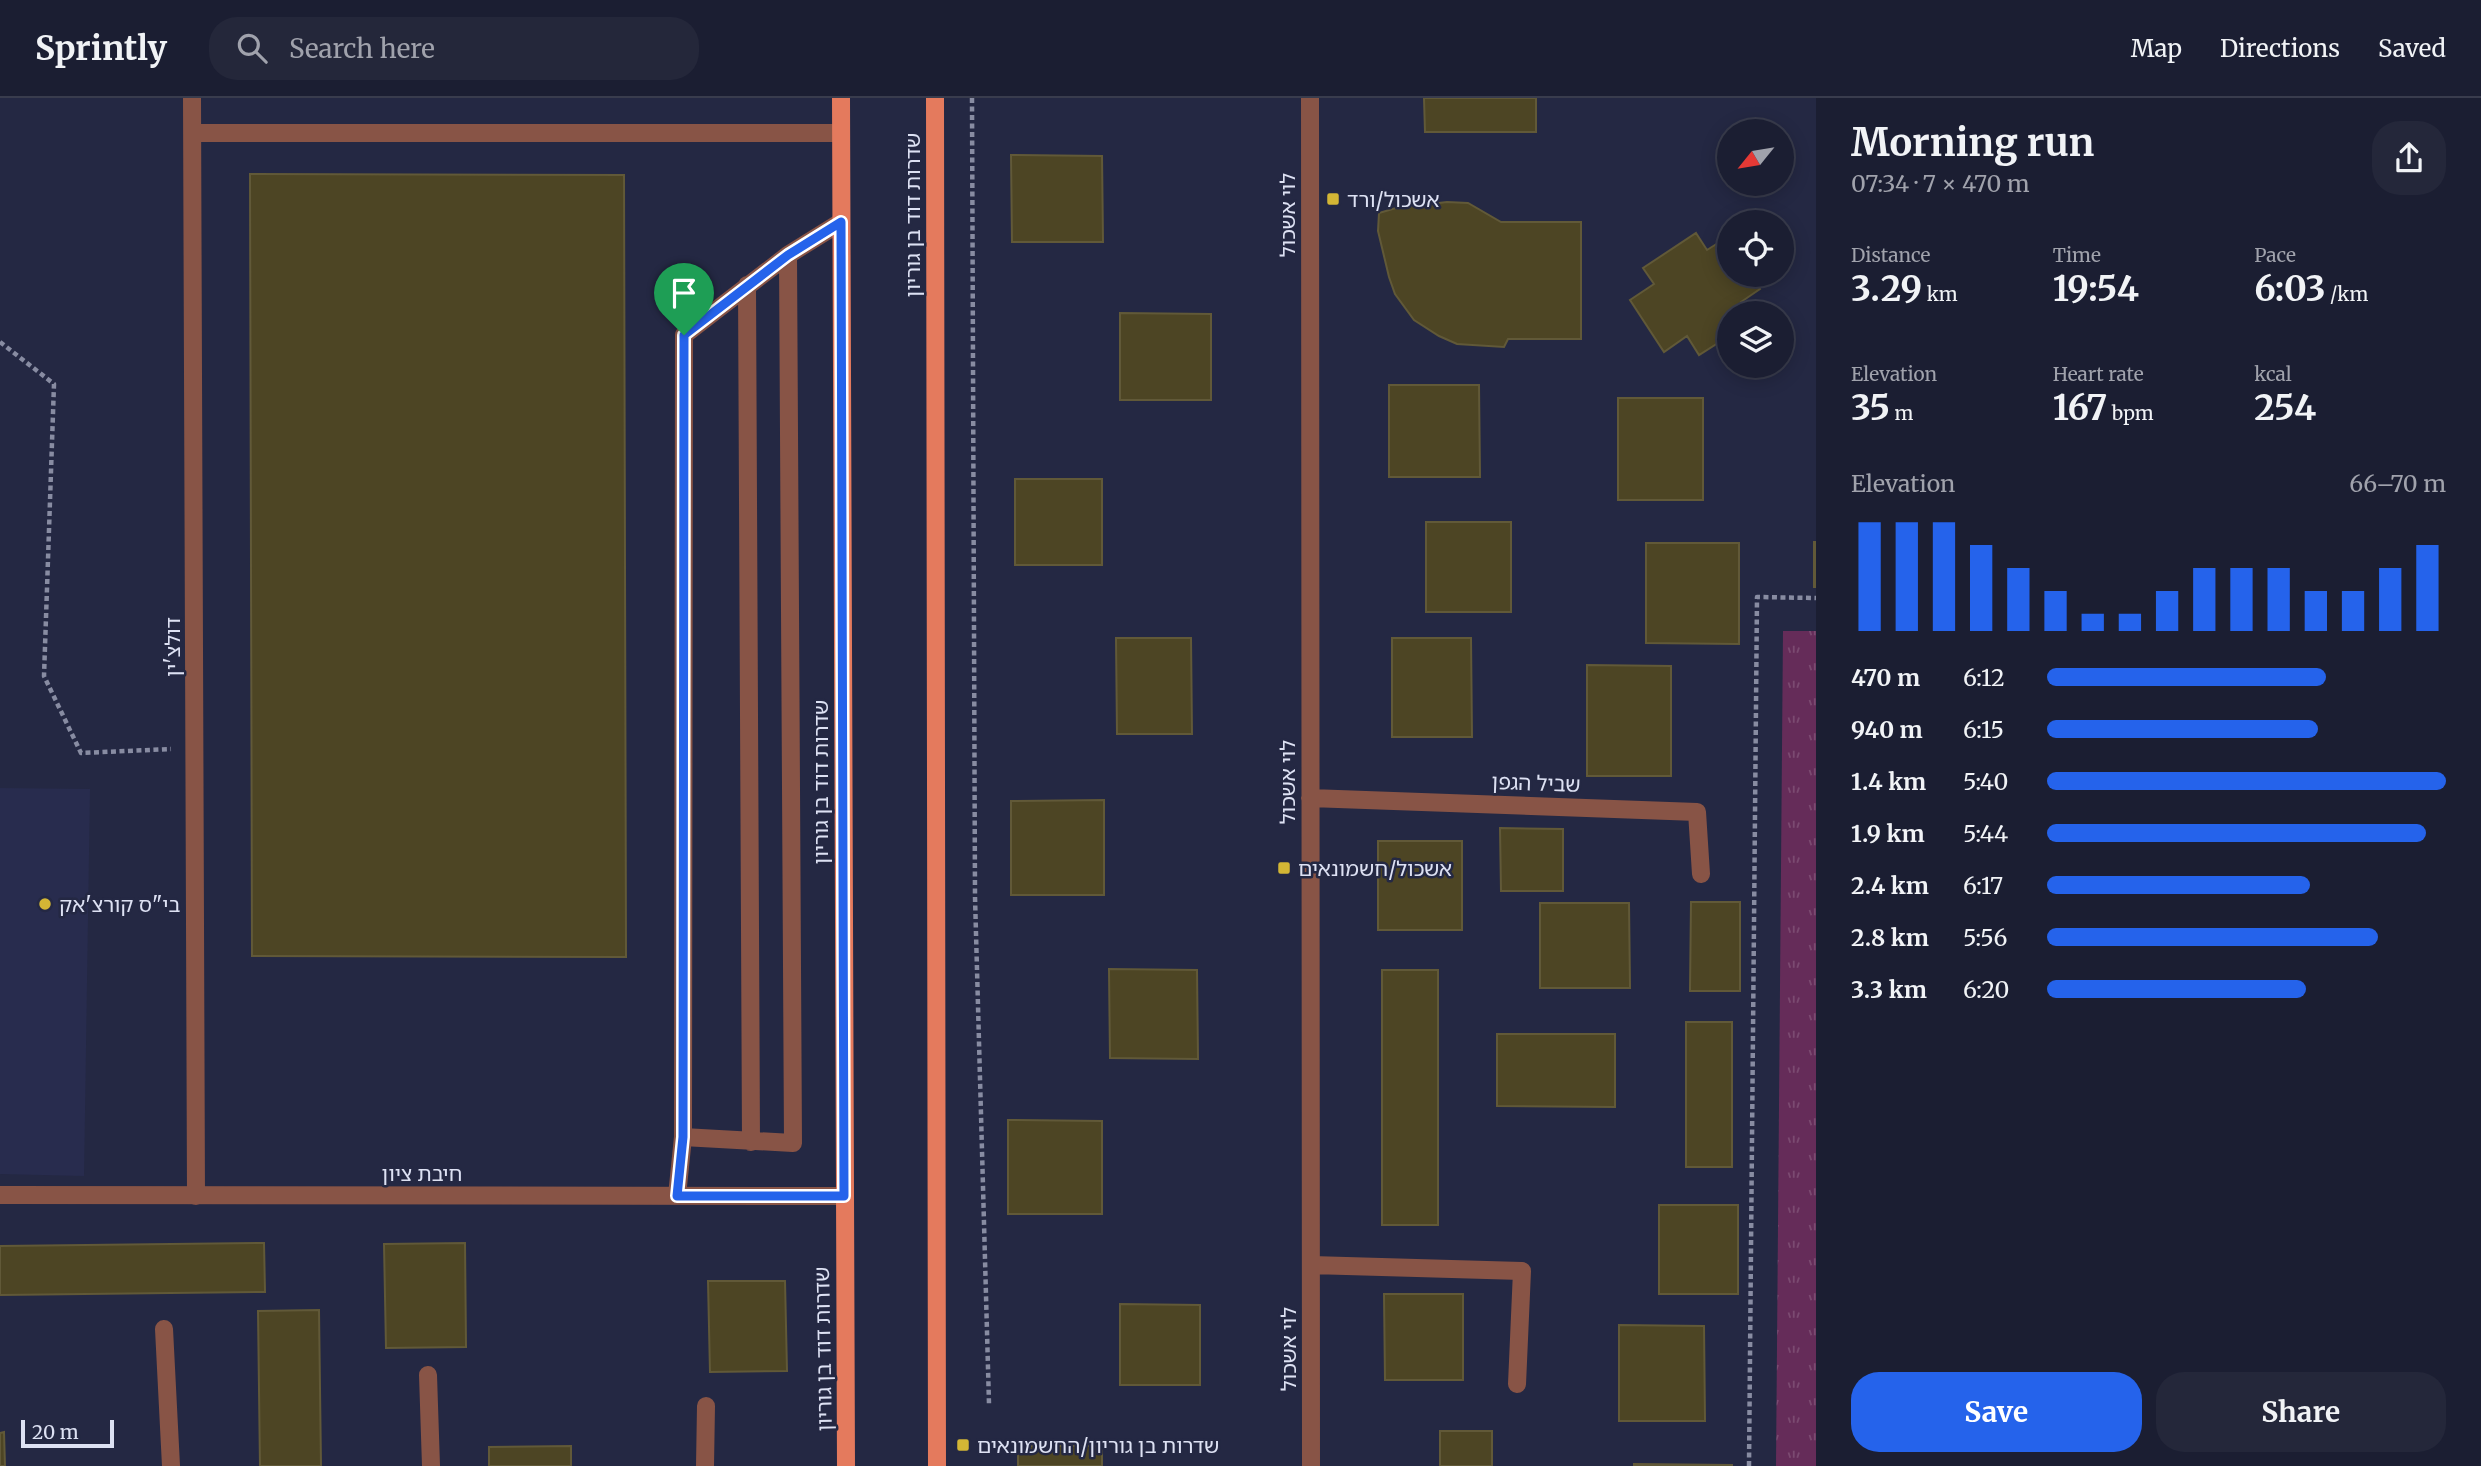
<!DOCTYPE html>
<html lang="en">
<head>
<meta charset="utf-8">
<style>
	body { margin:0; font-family:Merriweather,"Noto Sans Hebrew",serif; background:#24273a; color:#f1f3f6; height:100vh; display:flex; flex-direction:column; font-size:26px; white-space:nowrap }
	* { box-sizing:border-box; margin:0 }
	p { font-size:23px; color:#a0a2ac }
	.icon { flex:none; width:38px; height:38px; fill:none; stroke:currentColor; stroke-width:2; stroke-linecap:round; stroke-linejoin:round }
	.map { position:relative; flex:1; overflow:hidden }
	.details { display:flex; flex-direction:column; background:#1b1e32; width:665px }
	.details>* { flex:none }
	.needle { width:46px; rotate:240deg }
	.fabs { position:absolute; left:1717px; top:21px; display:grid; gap:14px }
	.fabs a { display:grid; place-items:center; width:77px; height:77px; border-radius:50%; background:#1b1e32; box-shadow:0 4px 18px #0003,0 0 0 2px #393c4d; font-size:35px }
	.scale { position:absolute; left:21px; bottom:18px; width:93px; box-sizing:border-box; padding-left:7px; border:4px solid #dde1f3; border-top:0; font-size:19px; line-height:24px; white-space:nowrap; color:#dde1f3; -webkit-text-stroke:5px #242843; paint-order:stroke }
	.pin { position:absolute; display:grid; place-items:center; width:60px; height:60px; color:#fff; margin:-72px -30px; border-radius:50% 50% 50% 0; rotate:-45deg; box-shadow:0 0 7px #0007 }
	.pin .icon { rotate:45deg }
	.round { display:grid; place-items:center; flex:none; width:74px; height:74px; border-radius:28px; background:#24273a }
	.summary { display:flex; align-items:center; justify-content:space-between; height:119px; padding:0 35px }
	h1 { font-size:38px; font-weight:700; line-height:52px }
	.stats { display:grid; grid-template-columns:repeat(3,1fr); gap:10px; height:119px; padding:7px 35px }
	.stats div { display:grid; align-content:center }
	.stats b { font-size:35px; font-weight:700 }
	.stats small { font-size:19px; font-weight:400 }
	.stats p { font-size:19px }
	.chart { height:196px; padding:14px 35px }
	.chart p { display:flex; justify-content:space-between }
	.chart svg { width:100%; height:126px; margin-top:7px; stroke:#2563eb; stroke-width:6 }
	.action { display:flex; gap:14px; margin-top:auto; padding:14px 35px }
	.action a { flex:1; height:80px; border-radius:28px; background:#2563eb; color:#fff; font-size:28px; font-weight:700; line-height:80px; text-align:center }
	.action a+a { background:#24273a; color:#f1f3f6 }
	ul { padding:0 35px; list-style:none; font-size:23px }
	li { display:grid; grid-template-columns:112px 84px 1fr; align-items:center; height:52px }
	li i { height:18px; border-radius:9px; background:#2563eb }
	header { display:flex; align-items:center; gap:42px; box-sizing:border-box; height:98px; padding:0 35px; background:#1b1e32; border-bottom:2px solid #393c4d }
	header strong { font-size:33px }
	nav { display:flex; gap:38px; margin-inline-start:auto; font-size:24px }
	.search { width:490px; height:63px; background:#24273a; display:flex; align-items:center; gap:18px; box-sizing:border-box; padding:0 24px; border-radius:28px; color:#a0a2ac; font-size:26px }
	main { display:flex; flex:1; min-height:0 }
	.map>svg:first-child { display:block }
</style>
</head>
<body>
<header>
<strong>Sprintly</strong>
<div class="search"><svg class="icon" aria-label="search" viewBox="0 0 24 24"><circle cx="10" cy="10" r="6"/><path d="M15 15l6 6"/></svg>Search here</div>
<nav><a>Map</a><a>Directions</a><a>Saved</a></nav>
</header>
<main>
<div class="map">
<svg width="1816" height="1368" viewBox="0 0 1816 1368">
	<defs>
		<pattern id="park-tufts" width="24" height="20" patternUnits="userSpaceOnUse" patternTransform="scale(1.75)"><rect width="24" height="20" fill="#652c59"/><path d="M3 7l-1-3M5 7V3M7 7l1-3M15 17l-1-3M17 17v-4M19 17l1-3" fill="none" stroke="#7b4a71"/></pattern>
	</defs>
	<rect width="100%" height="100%" fill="#242843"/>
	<path fill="#282c4e" d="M0,690l90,1 -6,387 -84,-2z"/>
	<path fill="url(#park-tufts)" d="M1783,533h33v835h-40z"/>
	<path fill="#4d4524" stroke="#615938" stroke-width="2" d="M1424,0h112v34h-111z
		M1011,57l91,1 1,86h-91z
		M250,76l374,1 2,782 -374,-1z
		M1447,104l21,1 33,19h80v117h-73l-4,8 -47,-3 -18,-8 -25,-16 -19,-26 -6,-17 -11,-46 1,-18 17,-5z
		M1696,135l11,17 19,-12 3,4v33h22l9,14 -19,13 7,11h-19v23l-30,19 -12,-19 -23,16 -34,-52 24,-16 -11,-16z
		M1120,215l91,1v86h-91z
		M1389,287h90l1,92h-91z
		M1618,300h85v102h-85z
		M1015,381h87v86h-87z
		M1426,424h85v90h-85z
		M1814,444h2v45h-2z
		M1646,445h93v101l-93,-1z
		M1116,540h75l1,96h-75z
		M1392,540h79l1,99h-80z
		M1587,567l84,1v110h-84z
		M1104,702v95h-93v-94z
		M1500,730l63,1v62h-62z
		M1378,743h84v89h-84z
		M1691,804h49v89h-50z
		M1540,805h89l1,85h-90z
		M1109,871l88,1 1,89 -88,-1z
		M1382,872h56v255h-56z
		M1686,924h46v145h-46z
		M1497,936h118v73l-118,-1z
		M1008,1022l94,1v93h-94z
		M1659,1107h79v89h-79z
		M264,1145l1,49 -265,3v-49z
		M465,1145l1,104 -80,1 -2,-104z
		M708,1183h77l2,90 -77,1z
		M1384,1196h79v86h-78z
		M1120,1206l80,1v80h-80z
		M319,1212l2,156h-61l-2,-155z
		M1619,1227l85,1 1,95h-86z
		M1440,1333h52v35h-52z
		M4,1334l1,34h-5v-33z
		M571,1348v20h-82v-19z
		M1018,1348h84v20h-84z
		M1634,1366l98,1v1h-98z"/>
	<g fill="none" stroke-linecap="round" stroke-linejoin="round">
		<path stroke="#888ca2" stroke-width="4.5" stroke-dasharray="5 3.5" stroke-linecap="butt" d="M972,0l3,799 14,507
			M0,244l54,42 -10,292 37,77 90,-4
			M1749,1368l8,-869 59,1"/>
		<path stroke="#885446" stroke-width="18" d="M192,0l4,1098
			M1310,0l1,1368
			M193,35h648
			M747,187l4,857
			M1310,700l387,14 4,62
			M683,1039l1,-802 104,-80 53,-33
			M0,1097l844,1
			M677,1098l6,-59 110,6 -5,-888
			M1311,1167l211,6 -5,113
			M164,1231l7,137
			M428,1277l3,91
			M705,1368l1,-60"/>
		<path stroke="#e47a5d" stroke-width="18" d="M841,0l5,1368
			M935,0l2,1368"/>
	</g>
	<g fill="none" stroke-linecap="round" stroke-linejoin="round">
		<g stroke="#fff" stroke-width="14">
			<path id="route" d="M841,124l3,974h-167l6,-59 1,-802 104,-80z"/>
		</g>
		<use href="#route" stroke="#2563eb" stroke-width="9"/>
	</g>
	<g fill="#d3b635" stroke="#242843" stroke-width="2.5">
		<rect x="1326" y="94" width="14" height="14" rx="3.5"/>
		<rect x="1277" y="763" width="14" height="14" rx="3.5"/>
		<circle cx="45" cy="806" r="7"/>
		<rect x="956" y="1340" width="14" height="14" rx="3.5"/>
	</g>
	<g text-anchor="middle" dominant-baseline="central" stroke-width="5" stroke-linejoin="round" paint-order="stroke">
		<g font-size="21" fill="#dde1f3" stroke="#242843" text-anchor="start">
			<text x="1347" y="101">אשכול/ורד</text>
			<text x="1298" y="770">אשכול/חשמונאים</text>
			<text x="59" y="806">בי"ס קורצ'אק</text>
			<text x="977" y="1347">שדרות בן גוריון/החשמונאים</text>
		</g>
		<g font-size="21" fill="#dde1f3" stroke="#242843">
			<text transform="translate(912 117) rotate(-90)">שדרות דוד בן גוריון</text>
			<text transform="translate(1287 117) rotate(-90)">לוי אשכול</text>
			<text transform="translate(172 549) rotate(-90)">דולצ'ין</text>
			<text transform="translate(820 684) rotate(-90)">שדרות דוד בן גוריון</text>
			<text transform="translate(1287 684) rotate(-90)">לוי אשכול</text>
			<text transform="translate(1536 685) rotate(2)">שביל הגפן</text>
			<text x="422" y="1075">חיבת ציון</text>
			<text transform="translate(823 1251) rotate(-91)">שדרות דוד בן גוריון</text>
			<text transform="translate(1288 1251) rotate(-90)">לוי אשכול</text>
		</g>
	</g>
</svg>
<div class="fabs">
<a><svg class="needle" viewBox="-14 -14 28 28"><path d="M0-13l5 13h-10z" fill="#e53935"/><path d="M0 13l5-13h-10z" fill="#a0a2ac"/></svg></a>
<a><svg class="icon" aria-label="locate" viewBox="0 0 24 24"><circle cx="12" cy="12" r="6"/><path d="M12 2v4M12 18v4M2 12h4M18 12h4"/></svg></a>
<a><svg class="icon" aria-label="layers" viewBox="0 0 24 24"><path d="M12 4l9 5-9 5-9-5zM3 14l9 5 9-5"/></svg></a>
</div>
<div class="scale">20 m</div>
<div class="pin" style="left:684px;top:237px;background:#1e9e55"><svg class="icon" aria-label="arrive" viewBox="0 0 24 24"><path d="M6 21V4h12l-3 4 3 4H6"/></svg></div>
</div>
<section class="details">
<div class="summary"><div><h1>Morning run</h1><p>07:34 · 7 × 470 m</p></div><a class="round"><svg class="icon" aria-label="share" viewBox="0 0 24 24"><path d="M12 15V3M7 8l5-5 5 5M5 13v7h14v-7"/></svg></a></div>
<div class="stats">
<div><p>Distance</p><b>3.29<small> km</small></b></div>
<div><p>Time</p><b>19:54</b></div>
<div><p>Pace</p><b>6:03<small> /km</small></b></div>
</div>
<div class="stats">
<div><p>Elevation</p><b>35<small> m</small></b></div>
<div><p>Heart rate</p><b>167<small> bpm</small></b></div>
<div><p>kcal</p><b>254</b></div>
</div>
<div class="chart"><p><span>Elevation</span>66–70 m</p>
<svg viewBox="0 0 160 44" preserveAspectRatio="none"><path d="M5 44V6M15 44V6M25 44V6M35 44V14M45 44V22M55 44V30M65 44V38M75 44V38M85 44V30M95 44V22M105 44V22M115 44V22M125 44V30M135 44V30M145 44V22M155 44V14"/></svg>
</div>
<ul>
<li><b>470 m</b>6:12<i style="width:70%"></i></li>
<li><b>940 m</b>6:15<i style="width:68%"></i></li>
<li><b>1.4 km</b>5:40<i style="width:100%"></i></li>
<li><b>1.9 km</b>5:44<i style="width:95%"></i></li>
<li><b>2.4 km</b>6:17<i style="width:66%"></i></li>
<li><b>2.8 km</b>5:56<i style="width:83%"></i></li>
<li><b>3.3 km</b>6:20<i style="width:65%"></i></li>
</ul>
<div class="action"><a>Save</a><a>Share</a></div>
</section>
</main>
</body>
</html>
